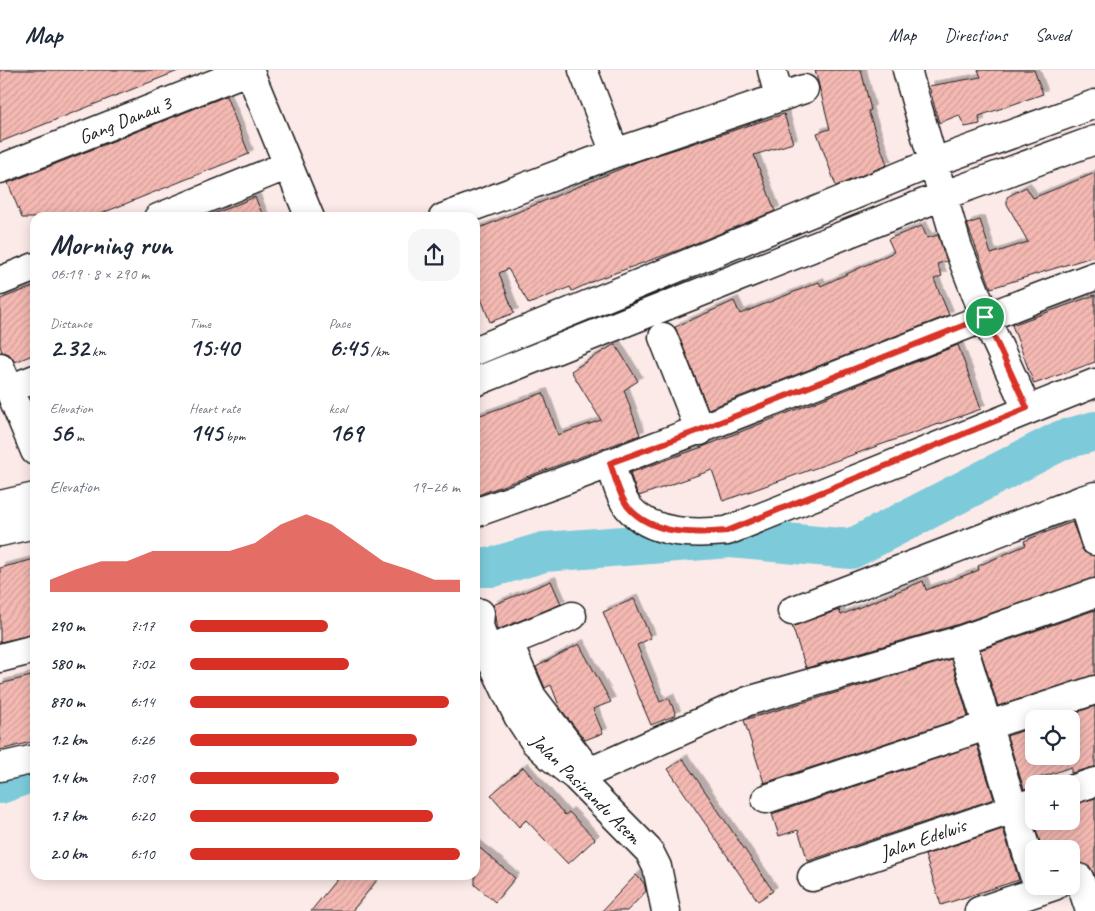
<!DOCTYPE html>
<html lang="en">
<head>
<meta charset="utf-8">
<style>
	body { margin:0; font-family:Caveat,sans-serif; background:#f6f6f7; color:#1f2937; height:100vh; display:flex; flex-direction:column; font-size:19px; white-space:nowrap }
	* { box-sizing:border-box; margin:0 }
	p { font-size:16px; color:#747a83 }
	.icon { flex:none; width:28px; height:28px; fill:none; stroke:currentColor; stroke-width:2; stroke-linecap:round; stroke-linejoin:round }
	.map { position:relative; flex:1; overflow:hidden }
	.drawer { position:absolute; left:30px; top:142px; width:450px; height:668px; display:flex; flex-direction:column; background:#fff; border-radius:15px; box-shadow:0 2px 12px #0003 }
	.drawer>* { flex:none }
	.tools { position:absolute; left:1025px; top:640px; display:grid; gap:10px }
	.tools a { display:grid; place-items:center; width:55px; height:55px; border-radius:10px; background:#fff; box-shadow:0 2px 12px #0003; font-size:25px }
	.pin { position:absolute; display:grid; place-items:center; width:42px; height:42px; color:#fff; margin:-21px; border:2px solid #fff; border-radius:50%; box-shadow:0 1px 5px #0007 }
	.round { display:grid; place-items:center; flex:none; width:52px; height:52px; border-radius:15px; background:#f6f6f7 }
	.head { display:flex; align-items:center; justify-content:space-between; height:85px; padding:0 20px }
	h1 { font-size:28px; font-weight:700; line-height:38px }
	.stats { display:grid; grid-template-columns:repeat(3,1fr); gap:8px; height:85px; padding:5px 20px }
	.stats div { display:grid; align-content:center }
	.stats b { font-size:25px; font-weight:700 }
	.stats small { font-size:14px; font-weight:400 }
	.stats p { font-size:14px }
	.chart { height:140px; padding:10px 20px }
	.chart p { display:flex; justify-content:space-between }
	.chart svg { width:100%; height:90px; margin-top:5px; fill:#d93025; opacity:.7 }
	ul { padding:0 20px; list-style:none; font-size:16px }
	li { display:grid; grid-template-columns:80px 60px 1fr; align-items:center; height:38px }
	li i { height:12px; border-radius:6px; background:#d93025 }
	header { display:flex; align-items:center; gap:30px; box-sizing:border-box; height:70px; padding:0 25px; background:#fff; border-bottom:1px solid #e0e1e3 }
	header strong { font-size:24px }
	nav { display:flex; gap:28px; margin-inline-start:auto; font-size:18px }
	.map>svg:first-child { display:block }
</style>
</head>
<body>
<header>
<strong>Map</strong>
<nav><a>Map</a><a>Directions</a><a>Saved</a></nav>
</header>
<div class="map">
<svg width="1095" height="841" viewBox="0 0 1095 841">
	<defs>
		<pattern id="building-hatch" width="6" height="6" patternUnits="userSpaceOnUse" patternTransform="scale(1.25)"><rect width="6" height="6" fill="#f5b9b3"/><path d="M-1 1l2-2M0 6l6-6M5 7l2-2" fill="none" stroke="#d19e99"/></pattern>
		<filter id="shadow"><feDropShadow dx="4.5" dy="-4.5" stdDeviation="0" flood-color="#0004"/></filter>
	</defs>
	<rect width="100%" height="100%" fill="#fceae8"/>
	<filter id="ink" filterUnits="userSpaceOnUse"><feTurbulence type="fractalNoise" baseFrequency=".02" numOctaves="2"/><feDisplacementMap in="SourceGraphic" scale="10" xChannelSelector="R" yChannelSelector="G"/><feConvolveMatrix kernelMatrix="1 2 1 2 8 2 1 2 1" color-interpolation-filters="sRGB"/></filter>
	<g filter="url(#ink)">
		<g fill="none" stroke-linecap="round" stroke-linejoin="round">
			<path stroke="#7dcbda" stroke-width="40" d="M475,497h18l51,-15 186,-14 121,11 211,-109 33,-9
				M0,714l35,-13"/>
		</g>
		<path fill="url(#building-hatch)" stroke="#1c1c1c" filter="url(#shadow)" d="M0,0h177l1,1 -178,71z
			M815,0h46l10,40 -3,1 19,54 -51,21 -19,-53 13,-4z
			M978,0h56l9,24 -64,22 1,8 -15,3 -6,-12 -20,8 -10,-37 52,-9z
			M226,26l23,58 -159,64h-68l-14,-35z
			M784,44l9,29 -39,12 21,56 -96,39 -81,29 -26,12 -2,-4 -41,17 -21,-35 -9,4 15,40 -24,9 -15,-39v-53l164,-69z
			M1095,103v83l-104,32 -24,-64 13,-4 11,34 37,-12 -21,-38v-7l19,-10 7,11z
			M255,127l9,21h-58v-1z
			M922,156l5,12 11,-3 9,26 -10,3 5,12 -8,3 15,36 -241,94 -33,-82 59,-26 6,13 79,-32 2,4 73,-34 -6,-13z
			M35,216v68l-20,8 -5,-7 -8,-3 -2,-6v-47z
			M1095,225v67l-61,22 -22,-59z
			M615,274l23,37 -14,9 16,45 -165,61v-79l68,-24 15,42 43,-15 -30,-49z
			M958,275l23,64 -258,92 -11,-31 -73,26 -3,-5 -6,-18 75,-27z
			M1072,452l12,30 11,4v22l-139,47 -150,43 -14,-42 47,-16 2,5 82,-34 3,9 53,-20 -1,-4 48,-21 -2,-4z
			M35,489v75l-35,8v-74z
			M551,511l10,23 -64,26 -4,-25z
			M634,529l17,39 -14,7 23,57 9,-4 7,17 -25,10 -48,-113z
			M1095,540v65l-97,31 -18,-56z
			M579,574l32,58 -18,7 10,24 -18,7 -25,-32 -9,-23 -6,3 -9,-21z
			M951,589l17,57 -204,67 -20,-63z
			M35,605v66l-35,9v-66z
			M1095,636v61l-24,6v-6l-37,13v7l-10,2 -17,-53 27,-9v29h37v-37h-13z
			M977,675l17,54 -186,62 -10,-31 -19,6 -7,-22z
			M683,689l90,132 -15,10 -90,-132z
			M523,697l42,48 4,-3 26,27 -27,25 -42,-44 -7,7 -28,-32z
			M1095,728v79l-5,-10 -11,-4 -2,-6 -6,2v-10h-29l-9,-30 1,2h37v-16z
			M1003,759l16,51 -78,25 -16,-50z
			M475,774l40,34 -20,24 -20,-17z
			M340,805h41l-29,36h-41z
			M636,805l8,8 2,8 -19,20h-25z"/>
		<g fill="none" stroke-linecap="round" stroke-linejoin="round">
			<g stroke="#1c1c1c" stroke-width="31">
				<path id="minor" d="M249,0l61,148
					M583,0l32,83
					M772,0l7,27
					M907,0l50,175 28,72 42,92
					M0,99l249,-99
					M158,148l130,-53
					M443,148l172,-65 189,-64
					M0,211l35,-14
					M663,267l37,94
					M475,281l457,-188 163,-59
					M0,297l35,84
					M475,312l467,-186 153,-56
					M9,319l26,-10
					M610,393c5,13 9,33 18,44 23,28 66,27 99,24l368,-148
					M1095,426l-13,4 13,41
					M0,435l35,-8
					M475,443c209,-74 413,-160 620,-237
					M0,462l35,-8
					M792,541l290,-111
					M480,543l-1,12 8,26 31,65 17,26 16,15 25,20 73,74 8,16 9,44
					M961,570l73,235
					M508,572l24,55 52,68 10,5 154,-69 213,-61 134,-47
					M491,579l81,-33
					M0,588l35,-9
					M0,697l35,-8
					M1071,720l24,-8
					M766,729l329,-109
					M812,807l222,-75
					M1079,808l11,33
					M979,841l75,-25"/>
			</g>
			<use href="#minor" stroke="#fff" stroke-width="28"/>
		</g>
	</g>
	<g fill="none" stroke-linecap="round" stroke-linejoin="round" filter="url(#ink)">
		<g stroke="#fff" stroke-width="10">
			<path id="route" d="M985,247l42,91 -300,123c-33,3 -75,4 -99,-24 -9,-11 -13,-31 -18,-44l90,-33z"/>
		</g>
		<use href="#route" stroke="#d93025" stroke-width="6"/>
	</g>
	<g text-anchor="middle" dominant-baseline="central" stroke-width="5" stroke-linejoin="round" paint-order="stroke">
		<g font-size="20" fill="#1c1c1c" stroke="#fff">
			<text transform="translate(125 50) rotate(-22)">Gang Danau 3</text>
			<text transform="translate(586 719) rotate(45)">Jalan Pasirandu Asem</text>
			<text transform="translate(923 769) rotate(-19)">Jalan Edelwis</text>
		</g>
	</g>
</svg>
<div class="tools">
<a><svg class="icon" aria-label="locate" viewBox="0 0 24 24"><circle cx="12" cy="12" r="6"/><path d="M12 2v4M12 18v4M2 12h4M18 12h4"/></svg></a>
<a>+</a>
<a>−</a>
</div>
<div class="pin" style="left:985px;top:247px;background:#1e9e55"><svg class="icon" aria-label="arrive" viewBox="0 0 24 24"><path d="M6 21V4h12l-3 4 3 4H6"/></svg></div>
<section class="drawer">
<div class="head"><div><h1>Morning run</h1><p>06:19 · 8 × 290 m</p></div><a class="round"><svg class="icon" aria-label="share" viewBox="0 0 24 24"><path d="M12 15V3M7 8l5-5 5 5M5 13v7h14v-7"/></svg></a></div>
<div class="stats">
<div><p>Distance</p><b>2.32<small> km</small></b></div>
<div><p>Time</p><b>15:40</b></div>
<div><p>Pace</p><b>6:45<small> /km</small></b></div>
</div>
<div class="stats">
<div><p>Elevation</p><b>56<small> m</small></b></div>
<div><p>Heart rate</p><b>145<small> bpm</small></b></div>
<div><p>kcal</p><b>169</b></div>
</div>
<div class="chart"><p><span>Elevation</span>19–26 m</p>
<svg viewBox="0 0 160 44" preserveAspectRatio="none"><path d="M0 44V38L10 33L20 29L30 29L40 24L50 24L60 24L70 24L80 20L90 11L100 6L110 11L120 20L130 29L140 33L150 38L160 38V44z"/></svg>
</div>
<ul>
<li><b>290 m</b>7:17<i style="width:51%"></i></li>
<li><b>580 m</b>7:02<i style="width:59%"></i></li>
<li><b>870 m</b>6:14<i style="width:96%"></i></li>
<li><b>1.2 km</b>6:26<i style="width:84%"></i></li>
<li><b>1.4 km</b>7:09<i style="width:55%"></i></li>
<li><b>1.7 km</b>6:20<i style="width:90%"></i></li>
<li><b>2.0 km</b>6:10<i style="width:100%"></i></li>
</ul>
</section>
</div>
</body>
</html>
